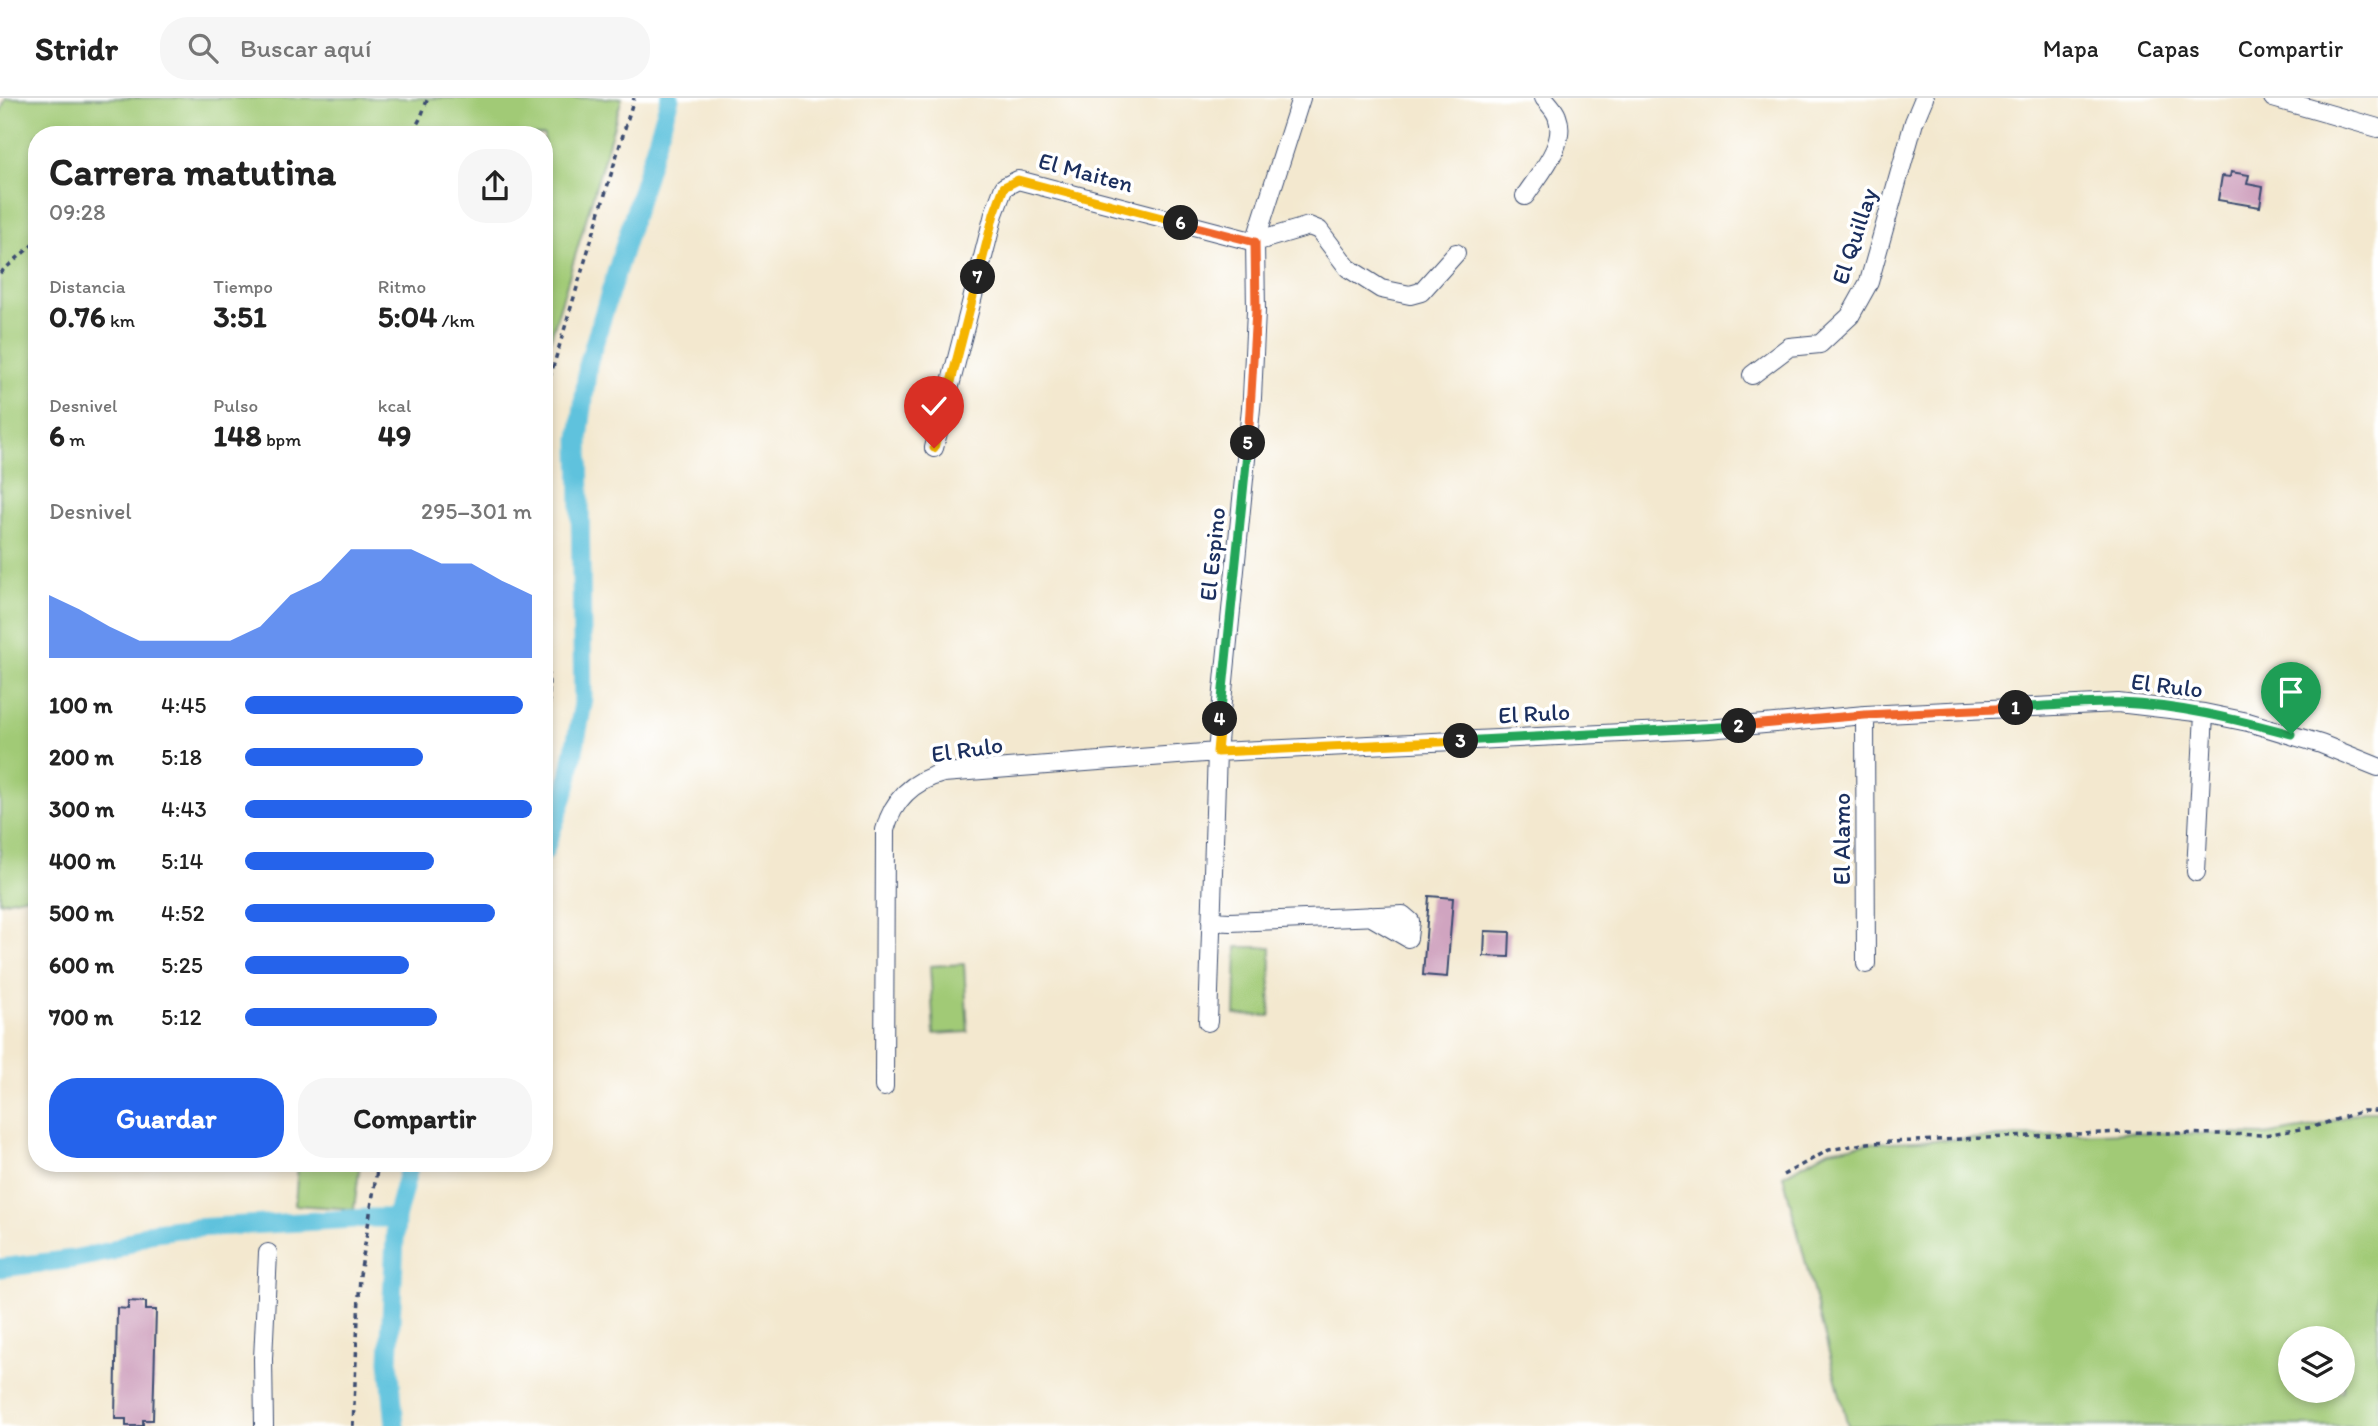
<!DOCTYPE html>
<html lang="es">
<head>
<meta charset="utf-8">
<style>
	body { margin:0; font-family:Itim,sans-serif; background:#f6f6f6; color:#222; height:100vh; display:flex; flex-direction:column; font-size:26px; white-space:nowrap }
	* { box-sizing:border-box; margin:0 }
	p { font-size:23px; color:#767676 }
	.icon { flex:none; width:38px; height:38px; fill:none; stroke:currentColor; stroke-width:2; stroke-linecap:round; stroke-linejoin:round }
	.map { position:relative; flex:1; overflow:hidden }
	.drawer { position:absolute; left:28px; top:28px; width:525px; height:1046px; display:flex; flex-direction:column; background:#fff; border-radius:28px; box-shadow:0 4px 10px #0003 }
	.drawer>* { flex:none }
	.fabs { position:absolute; left:2278px; top:1228px; display:grid; gap:14px }
	.fabs a { display:grid; place-items:center; width:77px; height:77px; border-radius:50%; background:#fff; box-shadow:0 4px 10px #0003; font-size:35px }
	.pin { position:absolute; display:grid; place-items:center; width:60px; height:60px; color:#fff; margin:-72px -30px; border-radius:50% 50% 50% 0; rotate:-45deg; box-shadow:0 0 7px #0007 }
	.pin .icon { rotate:45deg }
	.km { position:absolute; width:35px; height:35px; margin:-18px; border-radius:50%; background:#222; color:#fff; font-size:19px; line-height:35px; text-align:center }
	.round { display:grid; place-items:center; flex:none; width:74px; height:74px; border-radius:28px; background:#f6f6f6 }
	.headline { display:flex; align-items:center; justify-content:space-between; height:119px; padding:0 21px }
	h1 { font-size:38px; font-weight:700; line-height:52px }
	.figures { display:grid; grid-template-columns:repeat(3,1fr); gap:10px; height:119px; padding:7px 21px }
	.figures div { display:grid; align-content:center }
	.figures b { font-size:30px; font-weight:700 }
	.figures small { font-size:19px; font-weight:400 }
	.figures p { font-size:19px }
	.chart { height:196px; padding:14px 21px }
	.chart p { display:flex; justify-content:space-between }
	.chart svg { width:100%; height:126px; margin-top:7px; fill:#2563eb; opacity:.7 }
	.cta { display:flex; gap:14px; margin-top:auto; padding:14px 21px }
	.cta a { flex:1; height:80px; border-radius:28px; background:#2563eb; color:#fff; font-size:28px; font-weight:700; line-height:80px; text-align:center }
	.cta a+a { background:#f6f6f6; color:#222 }
	ul { padding:0 21px; list-style:none; font-size:23px }
	li { display:grid; grid-template-columns:112px 84px 1fr; align-items:center; height:52px }
	li i { height:18px; border-radius:9px; background:#2563eb }
	header { display:flex; align-items:center; gap:42px; box-sizing:border-box; height:98px; padding:0 35px; background:#fff; border-bottom:2px solid #e0e0e0 }
	header strong { font-size:33px }
	nav { display:flex; gap:38px; margin-inline-start:auto; font-size:24px }
	.search { width:490px; height:63px; background:#f6f6f6; display:flex; align-items:center; gap:18px; box-sizing:border-box; padding:0 24px; border-radius:28px; color:#767676; font-size:26px }
	.map>svg:first-child { display:block }
</style>
</head>
<body>
<header>
<strong>Stridr</strong>
<div class="search"><svg class="icon" aria-label="search" viewBox="0 0 24 24"><circle cx="10" cy="10" r="6"/><path d="M15 15l6 6"/></svg>Buscar aquí</div>
<nav><a>Mapa</a><a>Capas</a><a>Compartir</a></nav>
</header>
<div class="map">
<svg width="2378" height="1328" viewBox="0 0 2378 1328">
	<rect width="100%" height="100%" fill="#fff"/>
	<filter id="ink" filterUnits="userSpaceOnUse"><feTurbulence type="fractalNoise" baseFrequency=".0143" numOctaves="2"/><feDisplacementMap in="SourceGraphic" scale="14" xChannelSelector="R" yChannelSelector="G"/><feConvolveMatrix kernelMatrix="1 2 1 2 8 2 1 2 1" color-interpolation-filters="sRGB"/></filter>
	<filter id="wash" filterUnits="userSpaceOnUse"><feTurbulence type="fractalNoise" baseFrequency=".00686" numOctaves="4" result="noise"/><feDisplacementMap in="SourceGraphic" scale="28" xChannelSelector="R" yChannelSelector="G"/><feGaussianBlur stdDeviation="1.57" result="paint"/><feColorMatrix in="noise" values="0 0 0 0 0 0 0 0 0 0 0 0 0 0 0 0 0 1.4 0 .05"/><feComposite in="paint" operator="in"/></filter>
	<g filter="url(#wash)">
		<rect width="100%" height="100%" fill="#f3e8cf"/>
		<path fill="#a1ca76" stroke="#5e7c6a" stroke-width="2" fill-rule="evenodd" d="M6,0h616l-78,263v-226h-507v759l-37,8v-789z
			M1237,849h34l-1,69 -35,-1z
			M964,866l4,68 -34,2 -4,-68z
			M2363,1013h15v315h-530l-65,-251 46,-25 39,-7 256,-11 140,3 49,-8zM2291,1241h52v52h-52z
			M298,1066h62l-6,45 -59,-4z"/>
		<g fill="none" stroke-linecap="round" stroke-linejoin="round">
			<path stroke="#5fc2dd" stroke-width="19" d="M544,754l23,-65 16,-83 -4,-265 9,-75 82,-266
				M0,1170l73,-9 39,-8 37,-18 28,-4 192,-11h27
				M395,1328l-6,-65 7,-143 14,-54"/>
		</g>
		<g id="blocks">
			<path fill="#d0a4c0" d="M2231,74l18,3 -2,9 16,3 -3,20 -42,-7 4,-24 8,1z
				M1429,798l24,2 -6,79 -24,-2z
				M1485,833l25,1 -1,25 -25,-1z
				M128,1203l18,1v8h10l-3,110h-10v6h-17v-7h-11l2,-111 11,1z"/>
		</g>
	</g>
	<g filter="url(#ink)">
		<use href="#blocks" fill-opacity="0" stroke="#3b4b6f" stroke-width="2"/>
		<g fill="none" stroke-linecap="round" stroke-linejoin="round">
			<g stroke="#3b4b6f" stroke-width="20">
				<path id="minor" d="M2273,0l105,30
					M1525,98c14,-22 43,-52 32,-80 -2,-6 -8,-12 -13,-18
					M1752,277l37,-28 31,-3 30,-28 19,-34 45,-160 10,-24
					M934,350l60,-234 10,-27 14,-7 237,62 54,-16 10,4 29,38 33,21 29,6 11,-3 35,-39
					M1865,617l1,249
					M2196,774l8,-159
					M1211,823l19,1 173,-7 7,6 -2,17 -38,-22
					M1208,924l9,-270 35,-354 4,-87 -1,-69 46,-144
					M884,989l1,-257c8,-30 27,-49 58,-57l274,-21 491,-23 157,-14 253,-12 86,10 44,9 73,22 57,23
					M264,1328l-1,-67 5,-106"/>
			</g>
			<path stroke="#3b4b6f" stroke-width="3.5" stroke-dasharray="5 5" stroke-linecap="butt" d="M308,37l49,-3 35,3
				M402,37c17,-3 20,-23 26,-37
				M0,175l37,-32
				M544,299l90,-299
				M544,462l6,158 -6,26
				M1783,1077l46,-25 39,-7 256,-11 140,3 49,-8 50,-16h15
				M353,1328l7,-151 18,-111"/>
			<use href="#minor" stroke="#fff" stroke-width="18"/>
		</g>
	</g>
	<g fill="none" stroke-linecap="round" stroke-linejoin="round" filter="url(#ink)">
		<g stroke="#fff" stroke-width="14">
			<path id="split-1" d="M2016,610c34,-2 70,-6 104,-5 58,2 115,16 171,31"/>
		</g>
		<g stroke="#fff" stroke-width="14">
			<path id="split-2" d="M1739,628l126,-11 151,-7"/>
		</g>
		<g stroke="#fff" stroke-width="14">
			<path id="split-3" d="M1461,643l278,-15"/>
		</g>
		<g stroke="#fff" stroke-width="14">
			<path id="split-4" d="M1220,621l-3,33 244,-11"/>
		</g>
		<g stroke="#fff" stroke-width="14">
			<path id="split-5" d="M1220,621l28,-276"/>
		</g>
		<g stroke="#fff" stroke-width="14">
			<path id="split-6" d="M1181,125l74,19 1,69 -8,132"/>
		</g>
		<g stroke="#fff" stroke-width="14">
			<path id="split-7" d="M978,179l16,-63 10,-27 14,-7 163,43"/>
		</g>
		<g stroke="#fff" stroke-width="14">
			<path id="split-8" d="M934,350l44,-171"/>
		</g>
		<use href="#split-1" stroke="#22a559" stroke-width="9"/>
		<use href="#split-2" stroke="#f0652b" stroke-width="9"/>
		<use href="#split-3" stroke="#22a559" stroke-width="9"/>
		<use href="#split-4" stroke="#f5b400" stroke-width="9"/>
		<use href="#split-5" stroke="#22a559" stroke-width="9"/>
		<use href="#split-6" stroke="#f0652b" stroke-width="9"/>
		<use href="#split-7" stroke="#f5b400" stroke-width="9"/>
		<use href="#split-8" stroke="#f5b400" stroke-width="9"/>
	</g>
	<g text-anchor="middle" dominant-baseline="central" stroke-width="7" stroke-linejoin="round" paint-order="stroke">
		<g font-size="24" fill="#1b2f5e" stroke="#fff">
			<text transform="translate(1086 74) rotate(15)">El Maiten</text>
			<text transform="translate(1854 138) rotate(-72)">El Quillay</text>
			<text transform="translate(1212 456) rotate(-84)">El Espino</text>
			<text transform="translate(2167 587) rotate(7)">El Rulo</text>
			<text transform="translate(1534 615) rotate(-3)">El Rulo</text>
			<text transform="translate(967 651) rotate(-8)">El Rulo</text>
			<text transform="translate(1841 741) rotate(-90)">El Alamo</text>
		</g>
	</g>
</svg>
<div class="fabs">
<a><svg class="icon" aria-label="layers" viewBox="0 0 24 24"><path d="M12 4l9 5-9 5-9-5zM3 14l9 5 9-5"/></svg></a>
</div>
<div class="pin" style="left:2291px;top:636px;background:#1e9e55"><svg class="icon" aria-label="arrive" viewBox="0 0 24 24"><path d="M6 21V4h12l-3 4 3 4H6"/></svg></div>
<div class="pin" style="left:934px;top:350px;background:#d93025"><svg class="icon" aria-label="check" viewBox="0 0 24 24"><path d="M5 12l5 5 9-10"/></svg></div>
<b class="km" style="left:2016px;top:610px">1</b>
<b class="km" style="left:1739px;top:628px">2</b>
<b class="km" style="left:1461px;top:643px">3</b>
<b class="km" style="left:1220px;top:621px">4</b>
<b class="km" style="left:1248px;top:345px">5</b>
<b class="km" style="left:1181px;top:125px">6</b>
<b class="km" style="left:978px;top:179px">7</b>
<section class="drawer">
<div class="headline"><div><h1>Carrera matutina</h1><p>09:28</p></div><a class="round"><svg class="icon" aria-label="share" viewBox="0 0 24 24"><path d="M12 15V3M7 8l5-5 5 5M5 13v7h14v-7"/></svg></a></div>
<div class="figures">
<div><p>Distancia</p><b>0.76<small> km</small></b></div>
<div><p>Tiempo</p><b>3:51</b></div>
<div><p>Ritmo</p><b>5:04<small> /km</small></b></div>
</div>
<div class="figures">
<div><p>Desnivel</p><b>6<small> m</small></b></div>
<div><p>Pulso</p><b>148<small> bpm</small></b></div>
<div><p>kcal</p><b>49</b></div>
</div>
<div class="chart"><p><span>Desnivel</span>295–301 m</p>
<svg viewBox="0 0 160 44" preserveAspectRatio="none"><path d="M0 44V22L10 27L20 33L30 38L40 38L50 38L60 38L70 33L80 22L90 17L100 6L110 6L120 6L130 11L140 11L150 17L160 22V44z"/></svg>
</div>
<ul>
<li><b>100 m</b>4:45<i style="width:97%"></i></li>
<li><b>200 m</b>5:18<i style="width:62%"></i></li>
<li><b>300 m</b>4:43<i style="width:100%"></i></li>
<li><b>400 m</b>5:14<i style="width:66%"></i></li>
<li><b>500 m</b>4:52<i style="width:87%"></i></li>
<li><b>600 m</b>5:25<i style="width:57%"></i></li>
<li><b>700 m</b>5:12<i style="width:67%"></i></li>
</ul>
<div class="cta"><a>Guardar</a><a>Compartir</a></div>
</section>
</div>
</body>
</html>
